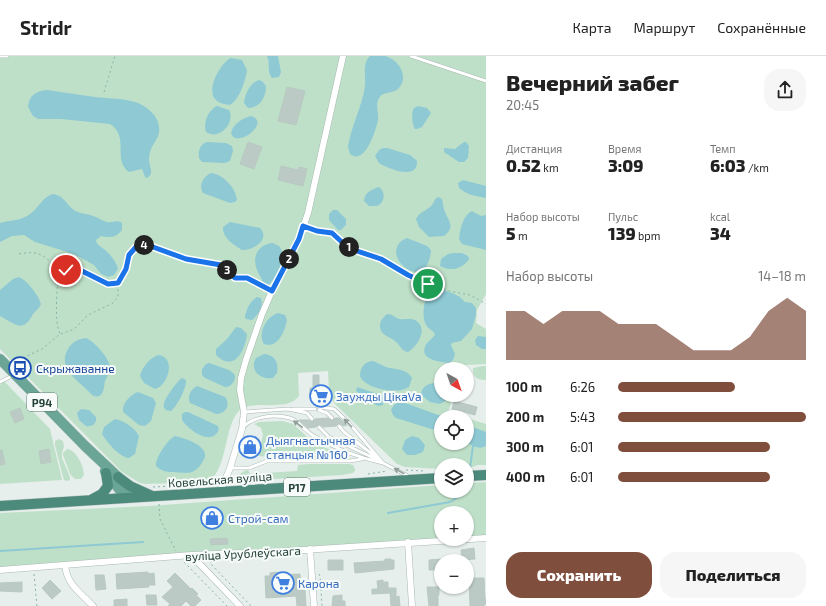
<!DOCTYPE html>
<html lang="ru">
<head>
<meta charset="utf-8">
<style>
	body { margin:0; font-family:"Exo 2",sans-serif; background:#f6f6f6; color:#222; height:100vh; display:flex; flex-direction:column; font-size:15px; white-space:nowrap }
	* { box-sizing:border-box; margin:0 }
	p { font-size:13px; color:#767676 }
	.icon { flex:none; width:22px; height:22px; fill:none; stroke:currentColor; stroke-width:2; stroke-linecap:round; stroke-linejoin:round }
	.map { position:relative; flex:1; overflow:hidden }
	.sheet { display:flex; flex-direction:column; background:#fff; width:340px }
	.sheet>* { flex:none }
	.needle { width:26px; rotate:140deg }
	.fabs { position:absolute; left:434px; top:306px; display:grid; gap:8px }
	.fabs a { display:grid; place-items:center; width:40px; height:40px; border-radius:50%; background:#fff; box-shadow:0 1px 3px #0004; font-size:20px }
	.pin { position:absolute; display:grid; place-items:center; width:34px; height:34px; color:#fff; margin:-17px; border:2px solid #fff; border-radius:50%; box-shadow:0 1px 4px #0007 }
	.km { position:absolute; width:20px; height:20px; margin:-10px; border-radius:50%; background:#222; color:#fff; font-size:11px; line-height:20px; text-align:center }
	.round { display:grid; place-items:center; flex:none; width:42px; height:42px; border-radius:16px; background:#f6f6f6 }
	.headline { display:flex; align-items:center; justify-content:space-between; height:68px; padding:0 20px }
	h1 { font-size:22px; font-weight:800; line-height:30px }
	.stats { display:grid; grid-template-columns:repeat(3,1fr); gap:6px; height:68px; padding:4px 20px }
	.stats div { display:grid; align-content:center }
	.stats b { font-size:17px; font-weight:800 }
	.stats small { font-size:11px; font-weight:400 }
	.stats p { font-size:11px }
	.chart { height:112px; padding:8px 20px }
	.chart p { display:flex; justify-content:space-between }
	.chart svg { width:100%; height:72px; margin-top:4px; fill:#804e3d; opacity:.7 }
	.button { display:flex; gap:8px; margin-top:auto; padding:8px 20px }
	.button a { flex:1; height:46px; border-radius:16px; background:#804e3d; color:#fff; font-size:16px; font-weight:800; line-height:46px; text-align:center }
	.button a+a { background:#f6f6f6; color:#222 }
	ul { padding:0 20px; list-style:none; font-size:13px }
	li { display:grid; grid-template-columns:64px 48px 1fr; align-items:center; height:30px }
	li i { height:10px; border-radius:5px; background:#804e3d }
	header { display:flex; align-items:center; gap:24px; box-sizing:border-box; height:56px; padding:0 20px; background:#fff; border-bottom:1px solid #e0e0e0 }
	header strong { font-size:19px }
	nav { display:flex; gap:22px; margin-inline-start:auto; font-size:14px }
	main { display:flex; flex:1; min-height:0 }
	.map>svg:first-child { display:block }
</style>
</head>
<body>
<header>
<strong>Stridr</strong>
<nav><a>Карта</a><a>Маршрут</a><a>Сохранённые</a></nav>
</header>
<main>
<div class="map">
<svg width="486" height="550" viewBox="0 0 486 550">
	<rect width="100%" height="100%" fill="#e6efeb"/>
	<path fill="#bfe0c8" d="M0,0h486v238l-9,16 -1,13 10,6v35l-20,1 -2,4h-23v26h13l-6,17 16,5h-23v26h26v-25l19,6v41h-8l-11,4v-4h-26v4l-36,-2 -8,-3 -63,-61 -5,-11 -1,-21 -30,2 1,23c-14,18 -47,1 -61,16 -15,17 -10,63 -33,70l-59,2 -6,-1 -18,-11 -122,-123z
		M483,310h3v14c-8,0 -14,-3 -13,-12z
		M4,325l46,48 12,51 -62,4v-99z
		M283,365l10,3 21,19 36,15 -55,1 -7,-4 -19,2 -11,-1 5,-21 -2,-7 -7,-4 5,-2z
		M59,383l4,2 1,5 -2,7v5l8,19v3l-3,1 -3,-1 -1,-3 -8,-32v-4z
		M67,393c10,1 17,18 17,26l-3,4h-6l-5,-5 -7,-19v-2z
		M309,408h40l4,1 2,4v2l-2,2 -11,2 -103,6 -4,-1v-2l9,-7 4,-1 2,4 47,-3 1,-6z
		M486,426v54l-19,1v-24h-26v25l-441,29v-54l149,-7 292,-21v6h26v-8z"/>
	<path fill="#8ec9d4" d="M267,0h11l3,16 -2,5 -7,1c-6,-7 -1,-15 -5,-22z
		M370,0c4,0 10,0 15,0 14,3 25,22 13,33 -6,5 -15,2 -19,9 -4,6 0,15 -1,22 -2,10 -13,46 -28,34l-2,-7c3,-21 14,-40 17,-61 1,-9 -3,-23 5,-30z
		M231,2l11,2 5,10c-1,9 -8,32 -18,35 -5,-1 -11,-2 -14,-6 -9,-10 6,-37 16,-41z
		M259,24l3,1 4,5c0,11 -6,22 -18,22l-4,-5c1,-9 6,-20 15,-23z
		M47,34c16,2 32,5 48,7 23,3 44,-1 60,19 3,5 5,11 4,17 -1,5 -5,10 -7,14 -2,4 -3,8 -3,12 0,8 6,14 -2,19l-2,-1 -3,-8 -13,3c-17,-12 1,-35 -19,-48l-49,-5h-23l-5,-3 -5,-9c1,-12 8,-16 19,-17z
		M217,50l12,4c7,13 -10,31 -23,22 -3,-9 2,-22 11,-26z
		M418,50l9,2 4,5 -9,14 -5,2h-2c-3,-4 -4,-17 -1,-21z
		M251,60c21,6 -15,34 -20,17 2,-9 11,-15 20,-17z
		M207,86l19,1 6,3 1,5 -3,10 -5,2 -23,-1 -3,-4c-1,-7 1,-14 8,-16z
		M464,86h2l3,4 -1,12 -4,4h-5l-15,-10v-4l11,1z
		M383,92h4l23,7 5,4 2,2c1,20 -28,8 -38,2l-4,-7 4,-6z
		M211,117c12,1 25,15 26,27l-2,2 -5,1 -27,-10c-5,-8 1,-17 8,-20z
		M463,124l23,6v12c-10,-2 -19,-3 -27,-10l-1,-5z
		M379,131c7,5 6,16 -2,19h-8l-5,-5c0,-8 8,-12 15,-14z
		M53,138c13,2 14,14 25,18 5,2 10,2 15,4 5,1 9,5 14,6 6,1 10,-3 15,1v7c-6,8 -12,8 -21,6l-5,4c1,6 5,6 9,10 5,4 12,13 13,19l-4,6 -6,2 -7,-3 -7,-9 -20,-11 -39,-12 -11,-7 -12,1 -12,6v-19c10,-3 21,-2 30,-9 9,-6 12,-17 23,-20z
		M438,141l4,2c1,3 1,7 2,10 3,11 13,17 0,27l-15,1 -10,-10 -3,-8c4,-8 11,-8 16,-14 3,-4 2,-6 6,-8z
		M333,154h4l9,9v6l-5,5h-3l-9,-10v-6z
		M472,155l9,5 5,-1v35l-24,-6 -3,-5c1,-10 4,-24 13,-28z
		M230,166l30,6c11,11 -7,23 -18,22 -8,-5 -20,-12 -19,-23z
		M407,182l20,8 4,4c0,7 -4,18 -9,22 -22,3 -37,-26 -15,-34z
		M273,187l6,3c9,10 -2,33 -12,40 -5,-2 -4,-6 -7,-10 -9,-14 -6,-31 13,-33z
		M453,197h9l6,3 1,3c-6,10 -19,13 -29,7l1,-7 7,-5z
		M19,221c8,3 20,19 22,27 -2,5 -5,6 -8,10 -10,20 -18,10 -33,2v-26l13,-11z
		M436,232l16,5 8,4 5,5 7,1 4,5v7l-4,14 -11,12 -9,2 -1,2 4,9 -2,6 -4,3c-8,-1 -29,-3 -24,-16 1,-5 8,-8 10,-13 -2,-4 -7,-5 -9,-9 -5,-8 -2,-29 5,-36z
		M257,241l4,1c3,8 -3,17 -9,22l-6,-1 -1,-1c0,-7 6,-18 12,-21z
		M278,257l7,2 2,5c-2,11 -9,29 -23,24 -7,-11 3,-28 14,-31z
		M387,258c5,0 7,3 12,5 5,1 11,-1 16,1 14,8 3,26 -7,32 -7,-1 -7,-6 -12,-10 -6,-6 -17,-6 -16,-18 1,-4 3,-7 7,-10z
		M236,271l5,1 6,6c-2,17 -13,39 -31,21v-6l11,-10z
		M478,280l8,1v12h-4l-6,-4 -1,-5z
		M86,282c9,4 22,19 24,28 1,6 -3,10 -5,15 -1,7 -2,20 -13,14 -11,-13 -36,-25 -24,-46 4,-7 10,-10 18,-11z
		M264,298c11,1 15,8 13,19l-4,5c-13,2 -24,-8 -17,-20z
		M158,299c19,2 10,31 -3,34l-11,-6 -4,-7c2,-9 10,-18 18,-21z
		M372,305c5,1 9,4 14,6 10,3 20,1 26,11l-3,9c-11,8 -44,2 -49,-11 0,-8 4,-14 12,-15z
		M209,307l20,7 5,4 1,2c0,6 -4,11 -10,11l-20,-9 -3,-3v-6l4,-5z
		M182,322l4,2c1,7 -9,27 -15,31l-5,-1c-2,-2 -3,-3 -2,-6 1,-6 13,-23 18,-26z
		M436,327l5,2v10h7l-3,6 -5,3 -10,-2 -9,-7c0,-8 7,-12 15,-12z
		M197,330l28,11c6,7 1,17 -9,17l-26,-11c-3,-7 1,-14 7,-17z
		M357,331l24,8 3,3 -1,7 -4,1 -3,-1 -20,-14z
		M138,336l15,6 3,5 -5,18 -6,5 -6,-1 -16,-13c-1,-9 7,-17 15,-20z
		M397,347h8l39,14h-3v15l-45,-14 -3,-3 -2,-5 3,-5z
		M81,353l8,1 7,7c1,7 -4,10 -10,9l-7,-6 -2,-7z
		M185,356h3l30,14c1,3 1,5 -2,8 -9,10 -29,-6 -34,-14v-6z
		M115,363c8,1 20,9 24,17l-4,18 -6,4c-10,-1 -22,-16 -27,-24l2,-7z
		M467,369l19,7v14c-7,4 -13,0 -19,-3z
		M175,380c10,2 38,11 28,25 -2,4 -6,9 -11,11 -5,2 -13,0 -19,0 -7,0 -12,-1 -17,-6 -1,-8 12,-27 19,-30z
		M412,380l7,2 6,7 -2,7 -8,3h-8l-5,-6 3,-9z"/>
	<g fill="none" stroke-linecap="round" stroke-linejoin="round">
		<path stroke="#8ec9d4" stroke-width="2" d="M470,412l3,-22
			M467,427v-1
			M388,457l62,-11 10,-6 4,-5
			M0,495l143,-9"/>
	</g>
	<path fill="#bbcac4" stroke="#b8c9c2" d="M287,31l18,4 -9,34 -18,-4z
		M248,86l14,5 -8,22 -14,-5z
		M281,110l17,4 1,-3 8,2 -4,17 -25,-6z
		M313,319h6v13h4l1,11 -8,7 -6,-7v-11h3z
		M454,345l23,6 -2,8 -23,-6z
		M20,352l4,11 -9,4 -5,-11z
		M328,362l4,3 3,-3h4l8,7 -4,1 -4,-3 -3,3 -13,1 -4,-3 -3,3 -8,1 -9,-8h10l3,2 3,-3z
		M247,380l12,3 -5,19 -13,-4z
		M49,393l2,13 -10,2 -2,-13z
		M0,394h2l3,14 -5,1z
		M214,455l1,12 -6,1 -1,-12z
		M227,482l1,6 -17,1 -1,-6z
		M474,492l1,11 -13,1 -1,-10z
		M385,503h6v1h3v9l-39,4 -1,-10 31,-2z
		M441,503v11h-12v-10z
		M328,504h15v10h-15z
		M148,516v2l6,-1 1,12h-7l1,2 -32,2 -1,-15z
		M277,516l1,3 22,-1 1,16h4l1,16h-9l-1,-10 -30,2 -1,-22h5v-3z
		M175,517l16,16 1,-1 6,6 -2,1 5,5 -6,6h-4l-5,-5 -5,5h-13l2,-2 -8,-7 11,-10 -6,-6z
		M95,519h9l2,14 -10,1z
		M469,522h15l1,21h1v5l-2,1v1h-14z
		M50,524l11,11 -9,8 -10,-11z
		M383,524v2h5v6h8v9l3,-1 1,10h-9l-1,-13 -18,1v-5h6l-1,-8z
		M22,526v10l-22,-1v-8z
		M427,531h12v8h-1v11h-9z
		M146,539h10l1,10h-10z
		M342,539v6h3v5h-13l1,-10z
		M127,543v7h-13v-6z"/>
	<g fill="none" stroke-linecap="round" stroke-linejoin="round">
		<g stroke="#a8b8b2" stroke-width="4">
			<path id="service" d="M0,0h7
				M411,0l75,25
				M0,326l12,-6
				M319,351l15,2 15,14 34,40
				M293,353h22
				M319,354l8,3 5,5
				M244,356l44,-3 19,4 5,6
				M339,370l5,6 33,26
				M243,371c11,-11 32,-13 47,-9 9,3 16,14 24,18 22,13 45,22 69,27
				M319,371l10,10 49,23
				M383,407l27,14
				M230,412h19l18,-7h83l12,-2"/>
		</g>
		<g stroke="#a8b8b2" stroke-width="7">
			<path id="minor" d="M220,436l10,-24 12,-39 2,-17 -4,-22 1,-12 5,-18 16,-46 10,-23 27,-52 9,-26 35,-157
				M408,486l4,64
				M310,493l4,57
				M191,499l49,51
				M65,509c2,20 15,27 28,41
				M0,514l191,-15 82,-3 213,-14"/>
		</g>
		<g stroke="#c2cac8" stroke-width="11">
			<path id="primary" d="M0,303l85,87 33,31 8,9 1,7 -1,5
				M105,415l21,27"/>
		</g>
		<g stroke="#c2cac8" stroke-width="11">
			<path id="trunk" d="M467,420l19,-1
				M118,421l12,9 20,9
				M91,444l11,-6 6,-8 -2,-13
				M0,450l441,-28"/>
		</g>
		<path stroke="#86b3a5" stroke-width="1" stroke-dasharray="2 3" stroke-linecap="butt" d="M104,36l11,-36
			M309,172l8,3 15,2 13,12 6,4 30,10 27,16 20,9 21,7 21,4 16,9
			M19,198c23,-5 27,4 42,19
			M61,278l13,-5 14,-14 25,-12 5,-6v-13
			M14,306l28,-13 18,-15c-1,-4 -3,-8 -3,-12 -1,-8 -1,-40 3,-46 3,-7 12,-9 19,-7 16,5 19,16 40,14l7,-14 3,-14 7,-8 5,-2 12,2 33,12 35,6 14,13h12l21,10
			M406,414l18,1
			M368,418l19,-3
			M153,431l59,-3
			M159,448l1,15 16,32
			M212,505l-2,2 41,43
			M184,506l43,44
			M34,518l3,32
			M319,518l1,2 2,30"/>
		<use href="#service" stroke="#fff" stroke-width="3"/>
		<use href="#minor" stroke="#fff" stroke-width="6"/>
		<use href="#primary" stroke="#6aa596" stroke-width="10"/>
		<use href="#trunk" stroke="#4c8a7c" stroke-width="10"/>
	</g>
	<defs><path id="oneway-solid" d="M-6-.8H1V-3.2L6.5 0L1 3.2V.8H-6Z"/></defs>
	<g fill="#92a09c">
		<use href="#oneway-solid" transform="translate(348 367) rotate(-134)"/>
		<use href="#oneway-solid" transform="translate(298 368) rotate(-144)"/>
		<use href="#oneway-solid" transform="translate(399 415) rotate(-152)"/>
	</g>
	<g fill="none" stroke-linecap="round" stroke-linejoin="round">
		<g stroke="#fff" stroke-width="8">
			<path id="route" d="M66,214l10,-2 32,16 10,-1 8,-14 3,-14 7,-8 5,-2 12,2 33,12 35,6 14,13h12l25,13 27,-52 4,-13 14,5 15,2 13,12 6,4 30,10 27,16 20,9"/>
		</g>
		<use href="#route" stroke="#1a73e8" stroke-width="5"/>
	</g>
	<defs>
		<g id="bus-ring" transform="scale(1.15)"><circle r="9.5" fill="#f7fbf9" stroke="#1a4fb4" stroke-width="1.5"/><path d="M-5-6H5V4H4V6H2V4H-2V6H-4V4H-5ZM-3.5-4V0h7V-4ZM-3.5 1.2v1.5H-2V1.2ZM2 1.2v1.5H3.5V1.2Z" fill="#1a4fb4"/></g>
		<g id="supermarket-ring" transform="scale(1.15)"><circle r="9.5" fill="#f7fbf9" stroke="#3f7fe0" stroke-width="1.5"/><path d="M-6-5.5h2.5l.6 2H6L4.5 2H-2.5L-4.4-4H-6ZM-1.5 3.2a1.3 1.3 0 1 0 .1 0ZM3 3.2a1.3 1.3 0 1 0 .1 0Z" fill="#3f7fe0"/></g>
		<g id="shop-ring" transform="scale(1.15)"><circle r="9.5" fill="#f7fbf9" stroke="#3f7fe0" stroke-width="1.5"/><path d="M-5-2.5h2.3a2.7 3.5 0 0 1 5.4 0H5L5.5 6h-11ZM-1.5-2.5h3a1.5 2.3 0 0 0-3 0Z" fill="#3f7fe0"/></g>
	</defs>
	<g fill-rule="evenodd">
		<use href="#bus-ring" x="20" y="312"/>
		<use href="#supermarket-ring" x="321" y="340"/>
		<use href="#shop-ring" x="250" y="391"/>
		<use href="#shop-ring" x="212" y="462"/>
		<use href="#supermarket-ring" x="283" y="527"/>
	</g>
	<g text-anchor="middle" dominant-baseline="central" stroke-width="4" stroke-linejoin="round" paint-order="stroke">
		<g fill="#f7fbf9" stroke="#637a73" stroke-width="1">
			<rect x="27" y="337" width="30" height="18" rx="3"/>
			<rect x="284" y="422" width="26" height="18" rx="3"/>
		</g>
		<g font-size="11" font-weight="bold" fill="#24423a">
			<text x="42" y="346">Р94</text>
			<text x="297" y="431">Р17</text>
		</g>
		<g font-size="12" fill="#164399" stroke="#f7fbf9" text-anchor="start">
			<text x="36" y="312">Скрыжаванне</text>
		</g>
		<g font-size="12" fill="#366cbe" stroke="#f7fbf9" text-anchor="start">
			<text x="336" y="340">Заужды ЦікаVа</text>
			<text x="266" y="384">Дыягнастычная<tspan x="266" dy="14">станцыя №160</tspan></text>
			<text x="228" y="462">Строй-сам</text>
			<text x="298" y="527">Карона</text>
		</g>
		<g font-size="12" fill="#24423a" stroke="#f7fbf9">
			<text transform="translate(220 423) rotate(-4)">Ковельская вуліца</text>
			<text transform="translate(243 497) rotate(-3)">вуліца Урублеўскага</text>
		</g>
	</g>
</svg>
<div class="fabs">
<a><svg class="needle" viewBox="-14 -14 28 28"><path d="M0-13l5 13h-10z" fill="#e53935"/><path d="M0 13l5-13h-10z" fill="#767676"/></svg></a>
<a><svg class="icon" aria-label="locate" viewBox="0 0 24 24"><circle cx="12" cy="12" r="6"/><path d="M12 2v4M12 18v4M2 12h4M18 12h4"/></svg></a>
<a><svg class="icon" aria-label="layers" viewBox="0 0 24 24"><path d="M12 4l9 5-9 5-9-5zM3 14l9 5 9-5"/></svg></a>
<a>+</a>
<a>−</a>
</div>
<div class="pin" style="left:428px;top:228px;background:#1e9e55"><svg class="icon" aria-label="arrive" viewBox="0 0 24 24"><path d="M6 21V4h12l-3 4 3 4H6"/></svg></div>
<div class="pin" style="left:66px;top:214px;background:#d93025"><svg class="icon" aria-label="check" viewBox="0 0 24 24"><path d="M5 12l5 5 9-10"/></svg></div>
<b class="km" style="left:349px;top:191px">1</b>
<b class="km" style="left:289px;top:203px">2</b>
<b class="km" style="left:227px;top:214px">3</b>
<b class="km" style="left:144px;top:189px">4</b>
</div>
<section class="sheet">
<div class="headline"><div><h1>Вечерний забег</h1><p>20:45</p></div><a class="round"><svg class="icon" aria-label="share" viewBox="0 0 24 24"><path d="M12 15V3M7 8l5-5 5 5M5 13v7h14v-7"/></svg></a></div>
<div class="stats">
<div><p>Дистанция</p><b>0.52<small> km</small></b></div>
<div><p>Время</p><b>3:09</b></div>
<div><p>Темп</p><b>6:03<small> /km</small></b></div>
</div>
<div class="stats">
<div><p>Набор высоты</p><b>5<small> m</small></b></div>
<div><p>Пульс</p><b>139<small> bpm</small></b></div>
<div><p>kcal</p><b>34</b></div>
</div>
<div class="chart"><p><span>Набор высоты</span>14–18 m</p>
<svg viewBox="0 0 160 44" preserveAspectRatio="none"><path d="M0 44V14L10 14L20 22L30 14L40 14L50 14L60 22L70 22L80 22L90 30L100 38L110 38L120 38L130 30L140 14L150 6L160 14V44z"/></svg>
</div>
<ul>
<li><b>100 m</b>6:26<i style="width:62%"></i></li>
<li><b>200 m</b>5:43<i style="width:100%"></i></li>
<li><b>300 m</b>6:01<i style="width:81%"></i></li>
<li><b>400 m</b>6:01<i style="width:81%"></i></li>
</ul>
<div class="button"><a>Сохранить</a><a>Поделиться</a></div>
</section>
</main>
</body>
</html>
